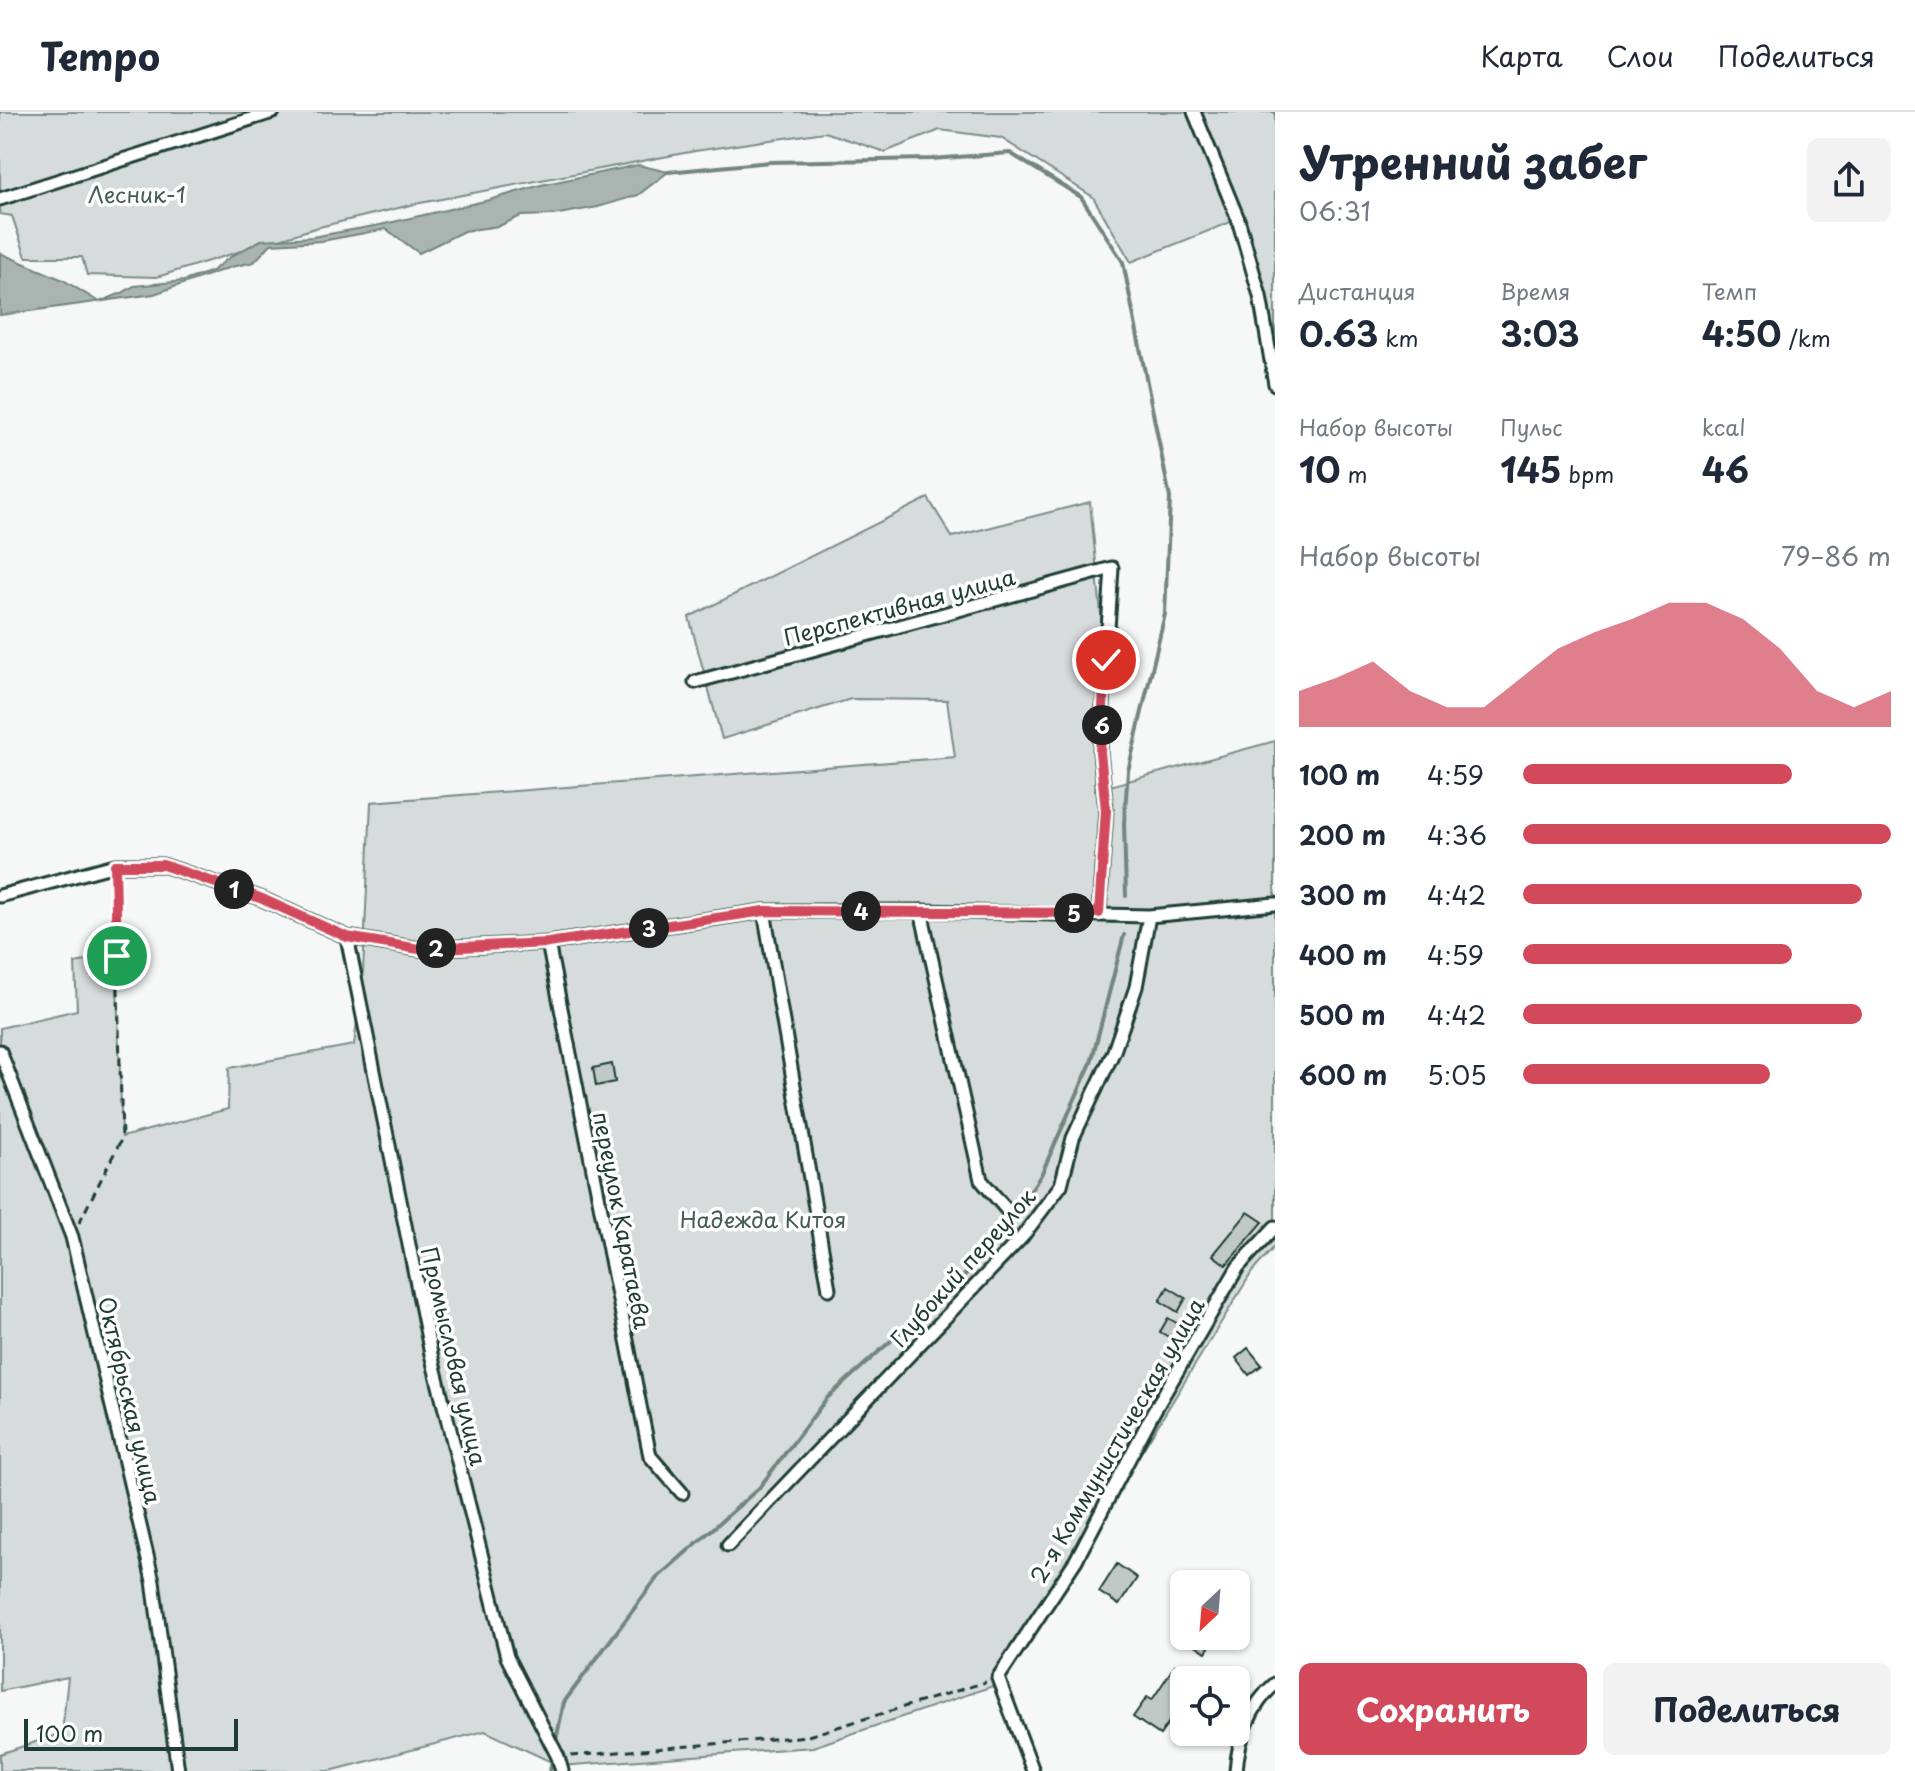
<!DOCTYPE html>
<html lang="ru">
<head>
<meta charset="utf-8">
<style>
	body { margin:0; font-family:"Playpen Sans",sans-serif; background:#f2f2f3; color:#1f2937; height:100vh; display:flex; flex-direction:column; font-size:30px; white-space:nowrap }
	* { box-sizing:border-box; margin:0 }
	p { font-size:26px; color:#747a83 }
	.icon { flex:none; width:44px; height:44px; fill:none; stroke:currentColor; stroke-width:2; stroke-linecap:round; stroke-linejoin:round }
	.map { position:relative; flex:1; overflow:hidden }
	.sheet { display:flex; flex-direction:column; background:#fff; width:640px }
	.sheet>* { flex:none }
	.needle { width:52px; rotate:206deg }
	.controls { position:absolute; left:1170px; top:1458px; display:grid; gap:16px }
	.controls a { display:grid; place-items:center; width:80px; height:80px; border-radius:12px; background:#fff; box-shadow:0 2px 6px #0004; font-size:40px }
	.scale { position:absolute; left:24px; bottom:20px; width:214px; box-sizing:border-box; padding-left:8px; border:4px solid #1f3d34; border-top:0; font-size:22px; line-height:28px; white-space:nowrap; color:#1f3d34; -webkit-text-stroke:6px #fff; paint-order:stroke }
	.pin { position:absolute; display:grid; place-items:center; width:68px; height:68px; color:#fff; margin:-34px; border:4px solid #fff; border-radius:50%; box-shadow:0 2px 8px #0007 }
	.km { position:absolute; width:40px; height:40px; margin:-20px; border-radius:50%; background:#222; color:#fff; font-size:22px; line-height:40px; text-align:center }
	.round { display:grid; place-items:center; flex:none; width:84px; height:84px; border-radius:12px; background:#f2f2f3 }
	.overview { display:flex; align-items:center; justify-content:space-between; height:136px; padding:0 24px }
	h1 { font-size:44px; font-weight:700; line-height:60px }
	.metrics { display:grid; grid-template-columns:repeat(3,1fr); gap:12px; height:136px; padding:8px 24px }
	.metrics div { display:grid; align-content:center }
	.metrics b { font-size:34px; font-weight:700 }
	.metrics small { font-size:22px; font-weight:400 }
	.metrics p { font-size:22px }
	.chart { height:224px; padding:16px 24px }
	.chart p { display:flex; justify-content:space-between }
	.chart svg { width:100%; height:144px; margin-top:8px; fill:#d1495b; opacity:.7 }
	.cta { display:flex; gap:16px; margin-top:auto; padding:16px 24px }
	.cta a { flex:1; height:92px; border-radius:12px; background:#d1495b; color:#fff; font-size:32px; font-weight:700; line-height:92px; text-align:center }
	.cta a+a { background:#f2f2f3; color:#1f2937 }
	ul { padding:0 24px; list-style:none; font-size:26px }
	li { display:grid; grid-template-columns:128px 96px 1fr; align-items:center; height:60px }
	li i { height:20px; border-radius:10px; background:#d1495b }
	header { display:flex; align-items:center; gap:48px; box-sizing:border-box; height:112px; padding:0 40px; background:#fff; border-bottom:2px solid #e0e1e3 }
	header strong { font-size:38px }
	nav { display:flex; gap:44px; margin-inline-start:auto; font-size:28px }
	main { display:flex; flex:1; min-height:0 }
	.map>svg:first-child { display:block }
</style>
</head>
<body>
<header>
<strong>Tempo</strong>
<nav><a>Карта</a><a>Слои</a><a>Поделиться</a></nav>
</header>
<main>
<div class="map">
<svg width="1275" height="1659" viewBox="0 0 1275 1659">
	<rect width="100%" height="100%" fill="#f6f7f7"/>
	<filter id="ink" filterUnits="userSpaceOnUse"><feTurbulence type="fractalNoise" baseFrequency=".0125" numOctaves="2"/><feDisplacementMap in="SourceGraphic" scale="16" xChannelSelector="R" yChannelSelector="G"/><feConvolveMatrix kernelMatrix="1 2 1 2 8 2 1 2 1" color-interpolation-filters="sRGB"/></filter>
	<g filter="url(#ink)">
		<path fill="#d6dcdb" stroke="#7a8c88" stroke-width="2" d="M0,0h1275v271l-37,-164 -107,43 -38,-65 -92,-59 -61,-8 -55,22 -60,-20 -130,19 -280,53 -100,24 -158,49 -70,-2 -5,-18h-56l-14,-41 -12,-2z
			M928,386l24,39 138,-35 15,152 -10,136 180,-49v505l-23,26 -253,412 -186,63 -253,19 -75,-35 -155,40h-330v-17l62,-21 6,-56 -68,14v-663l77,-18 -2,-47 41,-8 6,182 106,-28 1,-41 125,-23 9,-73 8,-170 584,-45 -8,-57 -96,-1 -129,40 -33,-122z"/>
		<path fill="#aab5b1" stroke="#72857f" stroke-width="2" d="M638,53l30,7 -30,23 -40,12 -45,8 -32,1 -22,10 -35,5 -45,22 -33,-24 -64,12 -51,3 -17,18 -23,5 -77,27 -154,21v-62l63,27 36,22 23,-9 12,-7 50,-5 28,-10 18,-14 31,-17 51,-3 68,-12 109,-25 52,-15z"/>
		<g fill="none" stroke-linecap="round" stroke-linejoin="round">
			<path stroke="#72857f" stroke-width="4" d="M668,60l102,-10 162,-3 78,-6 71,44 42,65 47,236 -5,116 -37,157 -4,52 2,73
				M555,1633l9,-43 93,-124 102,-90 68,-90 160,-143 54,-80 50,-112 33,-128
				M550,1659l3,-18"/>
		</g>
		<path fill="#c0c9c6" stroke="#1f3d34" stroke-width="2" d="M612,952l3,18 -19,4 -3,-18z
			M1248,1100l15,10 -37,43 -13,-10z
			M1168,1175l18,11 -8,14 -18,-11z
			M1168,1206l19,11 -8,14 -19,-11z
			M1248,1236l14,17 -13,10 -13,-17z
			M1117,1452l20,14 -18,27 -20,-13z
			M1182,1524h34l-10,16z
			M1175,1553l24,15h-15v20l-24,35 -27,-18 14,-20 5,3z"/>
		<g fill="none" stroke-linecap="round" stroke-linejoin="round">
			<g stroke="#1f3d34" stroke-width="17">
				<path id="minor" d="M1194,0l44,107 22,77 15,88
					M0,87l273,-87
					M695,570l417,-114 -12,184 6,58 -7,103
					M0,784l115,-31h48l97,33 87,39 72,12 129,-6 216,-32h157l228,5 126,-12
					M764,799l65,378
					M921,799l60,269 25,29
					M347,825l84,417 76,303 51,100 4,14
					M548,831l102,513 32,37
					M0,939l72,186 81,344 25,190
					M728,1433l294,-308 39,-52 12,-47 41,-87 22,-64 13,-71
					M1033,1659l-35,-93 78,-118 77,-147 85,-146 37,-40
					M1236,1659c2,-31 14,-66 39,-87"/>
			</g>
			<path stroke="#1f3d34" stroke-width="3" stroke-dasharray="8 6" stroke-linecap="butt" d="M79,1111l43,-85 -7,-261
				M571,1644l237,-20 178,-54"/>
			<use href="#minor" stroke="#fff" stroke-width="11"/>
		</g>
	</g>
	<g fill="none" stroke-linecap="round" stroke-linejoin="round" filter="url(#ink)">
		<g stroke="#fff" stroke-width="16">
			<path id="route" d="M117,844l-2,-91h48l97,33 87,39 72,12 129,-6 216,-32 335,2 7,-103 -6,-58 6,-92"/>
		</g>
		<use href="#route" stroke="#d1495b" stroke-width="10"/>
	</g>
	<g text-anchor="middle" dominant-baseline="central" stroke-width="7" stroke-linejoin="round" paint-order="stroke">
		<g font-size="22" fill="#445d55" stroke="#fff">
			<text x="137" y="81">Лесник-1</text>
			<text x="763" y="1106">Надежда Китоя</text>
		</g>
		<g font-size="22" fill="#1f3d34" stroke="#fff">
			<text transform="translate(899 494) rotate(-15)">Перспективная улица</text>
			<text transform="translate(623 1108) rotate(79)">переулок Каратаева</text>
			<text transform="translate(962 1155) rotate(-48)">Глубокий переулок</text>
			<text transform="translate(455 1244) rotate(77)">Промысловая улица</text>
			<text transform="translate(131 1288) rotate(77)">Октябрьская улица</text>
			<text transform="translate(1116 1328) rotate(-60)">2-я Коммунистическая улица</text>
		</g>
	</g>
</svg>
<div class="controls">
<a><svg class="needle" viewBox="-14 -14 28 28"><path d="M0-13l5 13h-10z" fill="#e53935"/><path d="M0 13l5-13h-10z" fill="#747a83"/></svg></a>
<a><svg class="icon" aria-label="locate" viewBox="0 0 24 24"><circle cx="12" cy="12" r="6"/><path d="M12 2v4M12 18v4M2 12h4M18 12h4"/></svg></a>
</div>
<div class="scale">100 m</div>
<div class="pin" style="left:117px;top:844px;background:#1e9e55"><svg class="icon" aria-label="arrive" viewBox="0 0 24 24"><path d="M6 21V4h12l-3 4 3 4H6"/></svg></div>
<div class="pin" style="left:1106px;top:548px;background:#d93025"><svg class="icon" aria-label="check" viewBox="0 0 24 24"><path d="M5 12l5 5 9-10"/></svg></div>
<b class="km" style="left:234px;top:777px">1</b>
<b class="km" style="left:436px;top:836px">2</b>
<b class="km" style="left:649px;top:816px">3</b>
<b class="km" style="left:861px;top:799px">4</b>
<b class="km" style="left:1074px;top:801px">5</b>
<b class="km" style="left:1102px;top:613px">6</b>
</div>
<section class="sheet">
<div class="overview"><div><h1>Утренний забег</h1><p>06:31</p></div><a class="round"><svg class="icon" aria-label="share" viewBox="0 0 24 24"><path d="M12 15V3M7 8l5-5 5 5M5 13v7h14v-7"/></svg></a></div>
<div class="metrics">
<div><p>Дистанция</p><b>0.63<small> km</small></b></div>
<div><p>Время</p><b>3:03</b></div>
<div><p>Темп</p><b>4:50<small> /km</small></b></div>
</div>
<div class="metrics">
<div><p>Набор высоты</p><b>10<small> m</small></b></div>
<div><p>Пульс</p><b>145<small> bpm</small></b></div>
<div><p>kcal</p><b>46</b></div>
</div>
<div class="chart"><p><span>Набор высоты</span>79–86 m</p>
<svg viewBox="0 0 160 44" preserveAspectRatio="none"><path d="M0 44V33L10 29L20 24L30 33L40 38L50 38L60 29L70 20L80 15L90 11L100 6L110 6L120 11L130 20L140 33L150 38L160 33V44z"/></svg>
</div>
<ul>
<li><b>100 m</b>4:59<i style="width:73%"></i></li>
<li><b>200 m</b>4:36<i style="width:100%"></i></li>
<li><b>300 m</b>4:42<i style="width:92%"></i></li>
<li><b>400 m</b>4:59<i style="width:73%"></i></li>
<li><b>500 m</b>4:42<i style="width:92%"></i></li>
<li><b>600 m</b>5:05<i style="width:67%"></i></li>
</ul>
<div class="cta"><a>Сохранить</a><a>Поделиться</a></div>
</section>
</main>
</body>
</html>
